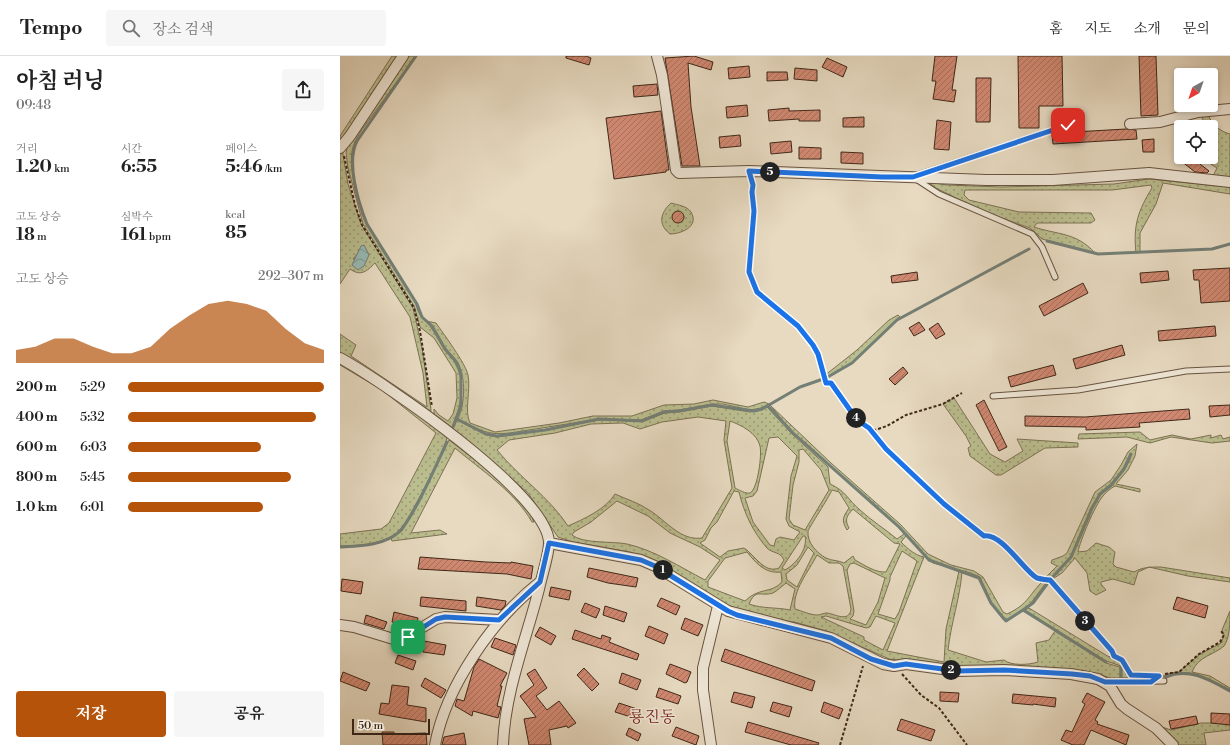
<!DOCTYPE html>
<html lang="ko">
<head>
<meta charset="utf-8">
<style>
	body { margin:0; font-family:"Libre Bodoni","Noto Serif KR",serif; background:#f6f6f6; color:#222; height:100vh; display:flex; flex-direction:column; font-size:15px; white-space:nowrap }
	* { box-sizing:border-box; margin:0 }
	p { font-size:13px; color:#767676 }
	.icon { flex:none; width:22px; height:22px; fill:none; stroke:currentColor; stroke-width:2; stroke-linecap:round; stroke-linejoin:round }
	.map { position:relative; flex:1; overflow:hidden }
	.panel { display:flex; flex-direction:column; background:#fff; width:340px }
	.panel>* { flex:none }
	.needle { width:26px; rotate:220deg }
	.controls { position:absolute; left:834px; top:12px; display:grid; gap:8px }
	.controls a { display:grid; place-items:center; width:44px; height:44px; border-radius:4px; background:#fff; box-shadow:0 2px 6px #0003; font-size:20px }
	.scale { position:absolute; left:12px; bottom:10px; width:78px; box-sizing:border-box; padding-left:4px; border:2px solid #3f2718; border-top:0; font-size:11px; line-height:14px; white-space:nowrap; color:#3f2718; -webkit-text-stroke:3px #efe7d7; paint-order:stroke }
	.pin { position:absolute; display:grid; place-items:center; width:34px; height:34px; color:#fff; margin:-17px; border-radius:8px; box-shadow:0 2px 6px #0006 }
	.km { position:absolute; width:20px; height:20px; margin:-10px; border-radius:50%; background:#222; color:#fff; font-size:11px; line-height:20px; text-align:center }
	.round { display:grid; place-items:center; flex:none; width:42px; height:42px; border-radius:4px; background:#f6f6f6 }
	.headline { display:flex; align-items:center; justify-content:space-between; height:68px; padding:0 16px }
	h1 { font-size:22px; font-weight:700; line-height:30px }
	.stats { display:grid; grid-template-columns:repeat(3,1fr); gap:6px; height:68px; padding:4px 16px }
	.stats div { display:grid; align-content:center }
	.stats b { font-size:17px; font-weight:700 }
	.stats small { font-size:11px; font-weight:400 }
	.stats p { font-size:11px }
	.chart { height:112px; padding:8px 16px }
	.chart p { display:flex; justify-content:space-between }
	.chart svg { width:100%; height:72px; margin-top:4px; fill:#b45309; opacity:.7 }
	.button { display:flex; gap:8px; margin-top:auto; padding:8px 16px }
	.button a { flex:1; height:46px; border-radius:4px; background:#b45309; color:#fff; font-size:16px; font-weight:700; line-height:46px; text-align:center }
	.button a+a { background:#f6f6f6; color:#222 }
	ul { padding:0 16px; list-style:none; font-size:13px }
	li { display:grid; grid-template-columns:64px 48px 1fr; align-items:center; height:30px }
	li i { height:10px; border-radius:5px; background:#b45309 }
	header { display:flex; align-items:center; gap:24px; box-sizing:border-box; height:56px; padding:0 20px; background:#fff; border-bottom:1px solid #e0e0e0 }
	header strong { font-size:19px }
	nav { display:flex; gap:22px; margin-inline-start:auto; font-size:14px }
	.search { width:280px; height:36px; background:#f6f6f6; display:flex; align-items:center; gap:10px; box-sizing:border-box; padding:0 14px; border-radius:4px; color:#767676; font-size:15px }
	main { display:flex; flex:1; min-height:0 }
	.map>svg:first-child { display:block }
</style>
</head>
<body>
<header>
<strong>Tempo</strong>
<div class="search"><svg class="icon" aria-label="search" viewBox="0 0 24 24"><circle cx="10" cy="10" r="6"/><path d="M15 15l6 6"/></svg>장소 검색</div>
<nav><a>홈</a><a>지도</a><a>소개</a><a>문의</a></nav>
</header>
<main>
<section class="panel">
<div class="headline"><div><h1>아침 러닝</h1><p>09:48</p></div><a class="round"><svg class="icon" aria-label="share" viewBox="0 0 24 24"><path d="M12 15V3M7 8l5-5 5 5M5 13v7h14v-7"/></svg></a></div>
<div class="stats">
<div><p>거리</p><b>1.20<small> km</small></b></div>
<div><p>시간</p><b>6:55</b></div>
<div><p>페이스</p><b>5:46<small> /km</small></b></div>
</div>
<div class="stats">
<div><p>고도 상승</p><b>18<small> m</small></b></div>
<div><p>심박수</p><b>161<small> bpm</small></b></div>
<div><p>kcal</p><b>85</b></div>
</div>
<div class="chart"><p><span>고도 상승</span>292–307 m</p>
<svg viewBox="0 0 160 44" preserveAspectRatio="none"><path d="M0 44V36L10 34L20 29L30 29L40 34L50 38L60 38L70 34L80 23L90 15L100 8L110 6L120 8L130 12L140 23L150 32L160 36V44z"/></svg>
</div>
<ul>
<li><b>200 m</b>5:29<i style="width:100%"></i></li>
<li><b>400 m</b>5:32<i style="width:96%"></i></li>
<li><b>600 m</b>6:03<i style="width:68%"></i></li>
<li><b>800 m</b>5:45<i style="width:83%"></i></li>
<li><b>1.0 km</b>6:01<i style="width:69%"></i></li>
</ul>
<div class="button"><a>저장</a><a>공유</a></div>
</section>
<div class="map">
<svg width="890" height="689" viewBox="0 0 890 689">
	<defs>
		<pattern id="grass-dots" width="8" height="8" patternUnits="userSpaceOnUse"><rect width="8" height="8" fill="#bbbe8f"/><path d="M2 2h.1M6 6h.1" fill="none" stroke="#999a74" stroke-width="1.8" stroke-linecap="round"/></pattern>
		<pattern id="water-waves" width="16" height="10" patternUnits="userSpaceOnUse"><rect width="16" height="10" fill="#97bab5"/><path d="M0 5q4-4 8 0t8 0" fill="none" stroke="#7d9792"/></pattern>
		<pattern id="building-hatch" width="6" height="6" patternUnits="userSpaceOnUse"><rect width="6" height="6" fill="#d18972"/><path d="M-1 1l2-2M0 6l6-6M5 7l2-2" fill="none" stroke="#ab705d"/></pattern>
	</defs>
	<rect width="100%" height="100%" fill="#e7dac1"/>
	<filter id="stains"><feTurbulence type="fractalNoise" baseFrequency=".005" numOctaves="4"/><feColorMatrix values="0 0 0 0 .2 0 0 0 0 .09 0 0 0 0 .02 0 0 0 .5 -.17"/></filter>
	<radialGradient id="worn" r=".72"><stop offset=".6" stop-color="#630" stop-opacity="0"/><stop offset="1" stop-color="#630" stop-opacity=".3"/></radialGradient>
	<path fill="url(#grass-dots)" stroke="#7d7254" fill-rule="evenodd" d="M52,0h7l-59,88v-8z
		M66,0h9c-13,19 -27,38 -41,57 -7,10 -17,22 -21,34 -6,19 6,59 13,77l50,80c3,14 9,15 16,25 5,7 8,14 13,21 4,5 9,9 11,15 11,21 4,42 -4,62h2l3,-7 29,15 11,2 48,-7 54,-10 43,1 23,-8 14,-1 33,-6 38,6 12,-2 5,-3 25,27 36,33 2,17c16,7 18,16 30,26 12,11 25,19 37,29l7,-5 2,2 -5,6c8,8 14,13 23,15l-37,94 57,11 2,-33 13,-58 3,1c-2,26 -11,51 -14,78l38,12 18,-2c7,6 25,5 34,2l-2,-19 13,-3 6,-9 51,32 14,4v11h-9l-25,-7 -71,-5 -54,2 -72,-9 -63,-28 -28,-8 -60,-12 -85,-51 -23,-8 -57,-10 -15,-5 -30,-44 -49,-42 -45,-35v-7l5,6 9,6 5,-7 4,-16 -1,-25 -22,-35 -14,-11 -6,-21 -51,-82 -15,-56 -2,-15 2,-10zM358,361l28,4 -2,19 8,48 -30,50c-22,3 -35,-17 -53,-28 -10,-7 -23,-11 -34,-16 -9,15 -31,25 -47,32 -19,-29 -48,-48 -71,-76l12,-10 46,-7 36,-9 32,-1 17,6 22,-7zM390,365c11,4 27,12 30,25 2,8 -2,43 -10,47 -4,1 -11,-3 -15,-5l-8,-47zM438,381l19,19 -6,20 -5,43 3,7 11,6 -6,8 -14,-3 -4,2 -2,7 -4,-1 -17,-23 -8,-24 8,-2 4,-5 12,-53zM463,393l18,21 8,20 -24,40 -12,-5 -4,-6 4,-34 6,-23v-12zM492,434l7,2 10,16c-6,9 -8,12 -2,22l2,-2c-5,-9 -2,-12 4,-19l41,34 6,1 -14,28c-10,1 -22,-7 -31,-12l-2,-4 -9,7c-6,-3 -12,-2 -18,-5 -9,-5 -19,-15 -18,-27 1,-3 21,-34 24,-41zM394,435l5,1c5,21 14,40 28,56 6,6 13,3 17,12l-5,8c-15,6 -24,-13 -35,-20l-16,3 -8,6 -20,-14 5,-3 6,-12 6,-6zM277,445l31,15 22,17 30,14 20,13 -15,20c-25,-13 -51,-30 -78,-36 -15,-3 -44,0 -55,-9l2,-3 17,-10zM463,480h2c3,13 -9,28 -20,34l-3,-2zM468,491l6,6 -17,34 -10,-7 -1,-6 11,-9zM562,495l15,10 -18,51 -4,7 -17,-5 12,-34v-3zM407,496c9,11 18,22 34,20l1,10c-11,12 -23,5 -37,19l-37,-14v-6l17,-23zM477,499l12,8h10l4,3 8,43c-2,14 -16,5 -24,4 -4,0 -6,2 -10,2 -6,0 -15,-4 -22,-6 -3,-18 14,-38 22,-54zM514,507l31,15 -7,24 -12,23 -16,-6 3,-3 1,-5 -7,-41 3,-6zM446,527l9,6 -5,21c-14,-3 -27,-1 -41,-6 7,-16 11,-7 24,-11 4,-2 9,-7 13,-10zM486,560l40,12 4,-1 6,-11 19,7 -12,27 -19,-10v-3l-43,-20z
		M868,59c5,10 11,16 22,19v44h-18l5,-10 -17,-11h11v-12h6v-7l-6,-6v-5h-4l-6,-11z
		M3,92v7l5,29 13,40 52,84 9,40 9,62 -1,4 -90,-59v-21l16,11 -5,11 76,51 -4,-34 -13,-56 -35,-54c-8,8 -14,14 -25,6l-10,15v-132zM24,190l5,9 -16,4z
		M809,123l81,8v7l-67,-11 -7,21 -16,29v19l-4,1c-3,-28 2,-42 16,-65l-1,-3 -39,5h-147l-1,5 5,5 50,12 72,1 4,7 -4,3h-54l-3,4c24,8 42,5 61,26l-53,-14 -12,-11 -48,-17 -46,-23 -8,-6 19,3 54,2 113,-3z
		M331,147c7,2 16,3 20,9 9,15 -11,22 -21,22 -13,-10 -9,-22 1,-31z
		M558,259l2,2 -48,46 -27,15 -1,-2 33,-26 32,-30z
		M86,265l10,2c7,10 30,41 32,52 3,15 -4,36 2,48l25,9 64,-9 34,-7h39l32,-11 30,-1 19,-4 35,7 16,-5 5,2 -8,4 -11,2 -27,-6h-11l-33,6 -15,1 -23,9 -42,-1 -89,14c-24,3 -32,-4 -52,-14 7,-16 8,-40 0,-56 -3,-6 -10,-11 -14,-17 -5,-9 -9,-18 -18,-25z
		M0,306l64,41 43,35c-3,14 -39,84 -48,93 -15,13 -41,15 -59,15v-12l41,-5 8,-6 47,-90 -54,-43 -42,-25z
		M614,342l36,56 15,8 18,-11 -6,-12 61,4v4l-33,1 -44,27h-5l-26,-19 -2,-8 3,-2 -5,-10 -23,-32z
		M430,349l61,58 69,61 28,30 23,11 23,6 9,6 20,35 4,2c22,-10 22,-20 37,-34h4l-20,27 -22,13 -15,-18 -11,-25 -9,-4 -38,-10 -4,-3 -30,-33 -106,-94z
		M800,376l10,8 22,-5 19,4 20,-4v3l10,-3 2,4 7,-2v4l-18,2 -41,-6 -21,6 -23,-6 -49,2 1,-5z
		M109,384c21,16 78,58 85,82h-2c-17,-30 -51,-52 -77,-74l-44,85 29,-3 7,4 -55,7 -1,-3 11,-7 9,-16z
		M797,388l-2,12 -7,14 -12,14 24,5v3l-25,-6c-5,3 -9,6 -12,10 -8,9 -23,45 -25,56l9,-1 9,-8 13,4 6,5 -2,12 3,3 18,5c9,-5 16,-5 27,-5l69,11v4l-42,-6 -39,-9 -11,5 -4,13 -21,-6 -12,3v2l5,6 -10,5 -6,-4 -3,-18 -12,-15 -13,15 -11,7 21,-23 21,-49 8,-14 11,-8 12,-16 6,-10 1,-7 -8,16 -12,16 -11,8 -9,15 -20,48 -22,23h-5l13,-13 -6,-3 1,-3 11,-4 4,-3 28,-61 16,-12 10,-15 7,-13z
		M689,552l80,49 3,-3 1,3 9,4 9,14 26,2 -35,1 -1,-12 -15,-5 -81,-51z
		M890,555c0,10 0,27 -6,35 -10,9 -26,10 -32,26l18,4 20,12v2c-19,-10 -33,-20 -57,-17 -5,1 -9,5 -15,5l12,-5 9,-1 21,-18 21,-11 3,-8 -2,-5z
		M861,667h29v7l-26,3 2,12h-28l-19,-19 12,4z"/>
	<path fill="url(#water-waves)" stroke="#747f76" d="M24,189l5,10 -5,11 -6,4 -6,-5 9,-19z"/>
	<g fill="none" stroke-linecap="round" stroke-linejoin="round">
		<path stroke="#747f76" stroke-width="3" d="M76,0l-59,85c-11,21 1,61 10,83l50,80 5,13 10,9 13,23 12,14 4,11v32l-8,21
			M707,185l51,13 114,-5 18,-5
			M486,322l26,-15 45,-43 132,-71
			M428,350l25,27 106,94 30,33 50,18 12,25 13,16 2,2 17,-11 83,52
			M117,363l29,15 11,2 48,-6 54,-11 43,2 22,-9 15,-1 33,-6 42,6 8,-2 38,-22 23,-8
			M0,491c19,-1 44,-1 59,-15 15,-15 38,-69 48,-90
			M683,554l10,-7 17,-23 21,-23 21,-49 8,-14 11,-9 13,-16 7,-15
			M781,611v12l32,-1
			M826,621c23,-10 44,3 64,14"/>
	</g>
	<path fill="url(#building-hatch)" stroke="#3f2718" d="M226,0h20l5,2 -2,7 -23,-7z
		M354,0l19,6 -2,8 -23,-7 3,44 9,59h-18l-17,-108z
		M595,0h22l-5,34h4l-2,12 -21,-3 3,-18h-4z
		M678,0h44l1,50h-24v22h-20z
		M799,0h17l2,59 -17,1z
		M487,2l20,9 -4,10 -21,-10z
		M409,10l1,11 -21,2 -1,-11z
		M455,12l22,2v11l-23,-2z
		M427,16h20l1,8 -21,1z
		M636,22h15l-1,44h-14z
		M317,28l1,11 -24,2 -1,-11z
		M407,49l1,11 -21,2 -1,-11z
		M449,52v3l31,-1v11h-21v-2l-30,2 -1,-11z
		M321,55l8,59h-3v2l-52,7 -8,-61z
		M524,61v10h-21v-9z
		M597,64l14,2 -2,28 -15,-1z
		M786,73l10,1 1,9 -84,5 -1,-10 4,-1z
		M400,79l1,11 -21,2 -1,-11z
		M814,83v13h-11l-1,-12z
		M451,85l1,11 -21,2 -1,-11z
		M459,91l22,1v11h-22z
		M501,96l22,1v11l-22,-1z
		M836,101h15l18,14 -2,2 -12,-1z
		M332 161a6 6 0 1 1 12 0a6 6 0 1 1-12 0Z
		M890,212v33l-29,2 -2,-23h-5l-1,-10z
		M828,215l1,9 -28,3 -1,-10z
		M577,216l1,8 -26,3 -1,-7z
		M743,227l5,10 -44,23 -5,-10z
		M579,266l6,8 -11,6 -5,-8z
		M598,267l7,11 -9,5 -7,-10z
		M875,270l1,10 -57,5 -1,-10z
		M782,289l3,10 -49,14 -3,-10z
		M713,309l3,10 -45,12 -3,-10z
		M563,311l5,6 -13,12 -6,-6z
		M644,344l23,47 -8,4 -23,-46z
		M890,349v10l-20,2 -1,-11z
		M849,353l1,10 -51,4 1,4 -54,3v-3l-61,-1v-10l60,1z
		M80,501l66,5 25,1v-1l22,4 -2,13 -24,-5 -89,-5z
		M249,512l49,10 -2,9 -28,-4 -21,-6z
		M2,523l21,3 -2,12 -20,-3z
		M211,531l20,4 -2,9 -20,-4z
		M81,541l45,4v10l-46,-5z
		M137,541l29,4 -1,5 -4,4 -25,-4z
		M837,541l31,9 -3,12 -32,-9z
		M321,542l19,8 -4,9 -19,-9z
		M245,547l15,6 -4,9 -15,-6z
		M265,550l22,7 -3,9 -21,-7z
		M54,556l24,6 -1,5 -6,3 -19,-4z
		M26,559l21,7 -3,7 -20,-6z
		M345,562l18,7 -5,11 -17,-7z
		M309,570l19,8 -4,10 -19,-8z
		M200,571l16,9 -5,9 -16,-9z
		M235,574l26,9 1,-4 9,3 -2,4 30,12 -2,6 -65,-21z
		M155,582l21,7 -3,10 -22,-8z
		M84,585l22,4 -2,10 -21,-3z
		M385,593l90,32 -3,10 -91,-30z
		M58,599l18,6 -3,9 -18,-7z
		M139,603l28,14 -7,13h2l-5,20 4,1 -3,11 -25,-7 -1,5 -17,-10 2,-7 7,2 10,-34z
		M330,608l21,8 -4,10 -2,1 -19,-9z
		M244,612l15,16 -7,7 -15,-16z
		M195,613l12,19 -11,8 11,14 12,-9 17,22 -8,5 -1,-2 -18,4 2,15h-22l-5,-26 12,-2 -16,-21 14,-11 -7,-11z
		M3,616l27,11 -4,8 -26,-10z
		M282,617l19,7 -4,10 -18,-7z
		M85,622l21,12 -5,8 -20,-12z
		M52,629l17,2 -2,18 19,3v14l-47,-8 2,-11 8,1z
		M319,632l22,8 -3,8 -22,-7z
		M394,636l21,5 -3,11 -21,-6z
		M600,636l19,1 -1,9 -18,-1z
		M747,637l18,9 -10,18 3,2 -1,2 32,11 -3,10 -35,-15 -7,15h-11l-12,-5 5,-10 6,2 13,-28 -3,-2z
		M673,638l43,4 -1,9 -22,-3v1l-21,-2z
		M433,646l19,5 -3,10 -19,-6z
		M484,646l19,7 -4,10 -18,-7z
		M279,647l18,6 -3,9 -19,-6z
		M871,657l19,1v11l-19,-2z
		M856,660l2,8 -27,5 -2,-8z
		M561,663l34,11 -4,11 -34,-11z
		M408,666l71,21 -1,2h-27l-46,-13z
		M336,671l23,9 -3,9 -24,-9z
		M289,672l12,6 -3,7 -12,-6z
		M42,676h12v2l32,-1 1,12h-44z
		M124,677l2,12h-24l2,-8z"/>
	<g fill="none" stroke-linecap="round" stroke-linejoin="round">
		<g stroke="#695442" stroke-width="7">
			<path id="service" d="M577,119l151,-50
				M576,123l23,15 93,40 10,13 13,30
				M653,340l85,-6 108,-19 44,-2
				M767,626l57,-1"/>
		</g>
		<g stroke="#695442" stroke-width="12">
			<path id="minor" d="M317,0l5,19 14,95 3,3 70,-2 237,9h67l96,-7 81,9
				M790,68l30,-2 38,-10 32,-3
				M0,92l10,-12 53,-80
				M0,302c42,23 211,138 209,186 -1,14 -7,31 -10,45 -13,51 -34,102 -36,156
				M209,487l92,17 14,6 73,45 103,27 52,26 11,2 12,-2 51,7 47,-1 67,4 27,5 12,7 11,18 6,5 29,19 17,17
				M0,569l14,2 46,14 36,-22 9,-2 54,3
				M95,689c11,-59 58,-126 105,-163
				M371,689l-8,-55v-22l15,-62"/>
		</g>
		<path stroke="#3f2718" stroke-width="2" stroke-dasharray="3 2" stroke-linecap="butt" d="M4,100l11,49 7,20 52,83 6,23 12,76
			M412,125l2,30 -5,61 8,20 41,34 15,19 5,9 8,29h5l26,37 6,5 12,5 12,-4 19,-11 37,-11 19,-11
			M529,372c34,40 73,77 115,108 18,-3 40,35 53,42 4,1 8,2 13,2l62,71 2,5 8,4 8,14
			M562,618l19,21 18,13 28,37
			M825,618l14,-2 20,-18 21,-12 4,-7 -3,-4
			M500,689l23,-79"/>
		<use href="#service" stroke="#efe7d7" stroke-width="5"/>
		<use href="#minor" stroke="#efe7d7" stroke-width="10"/>
	</g>
	<g fill="none" stroke-linecap="round" stroke-linejoin="round">
		<g stroke="#fff" stroke-width="8">
			<path id="route" d="M68,581l28,-18 9,-2 54,3 41,-38 9,-39 92,17 14,6 73,45 9,4 94,23 40,21 23,7 12,-2 51,7 47,-1 68,4 18,2 15,6h46l8,-6 -28,-1 -9,-15 -8,-4 -2,-5 -62,-71c-5,0 -9,-1 -13,-2 -13,-7 -35,-45 -53,-42l-40,-32 -58,-55 -17,-21 -12,-8 -26,-37h-5l-8,-29 -5,-9 -15,-19 -41,-34 -8,-20 5,-61 -2,-19 1,-7 -4,-14 133,6h31l155,-52"/>
		</g>
		<use href="#route" stroke="#1a73e8" stroke-width="5"/>
	</g>
	<g text-anchor="middle" dominant-baseline="central" stroke-width="3" stroke-linejoin="round" paint-order="stroke">
		<g font-size="16" fill="#7a1f14" stroke="#efe7d7">
			<text x="312" y="661">룡진동</text>
		</g>
	</g>
	<rect width="100%" height="100%" filter="url(#stains)"/>
	<rect width="100%" height="100%" fill="url(#worn)"/>
</svg>
<div class="controls">
<a><svg class="needle" viewBox="-14 -14 28 28"><path d="M0-13l5 13h-10z" fill="#e53935"/><path d="M0 13l5-13h-10z" fill="#767676"/></svg></a>
<a><svg class="icon" aria-label="locate" viewBox="0 0 24 24"><circle cx="12" cy="12" r="6"/><path d="M12 2v4M12 18v4M2 12h4M18 12h4"/></svg></a>
</div>
<div class="scale">50 m</div>
<div class="pin" style="left:68px;top:581px;background:#1e9e55"><svg class="icon" aria-label="arrive" viewBox="0 0 24 24"><path d="M6 21V4h12l-3 4 3 4H6"/></svg></div>
<div class="pin" style="left:728px;top:69px;background:#d93025"><svg class="icon" aria-label="check" viewBox="0 0 24 24"><path d="M5 12l5 5 9-10"/></svg></div>
<b class="km" style="left:323px;top:514px">1</b>
<b class="km" style="left:611px;top:614px">2</b>
<b class="km" style="left:745px;top:565px">3</b>
<b class="km" style="left:516px;top:362px">4</b>
<b class="km" style="left:430px;top:116px">5</b>
</div>
</main>
</body>
</html>
